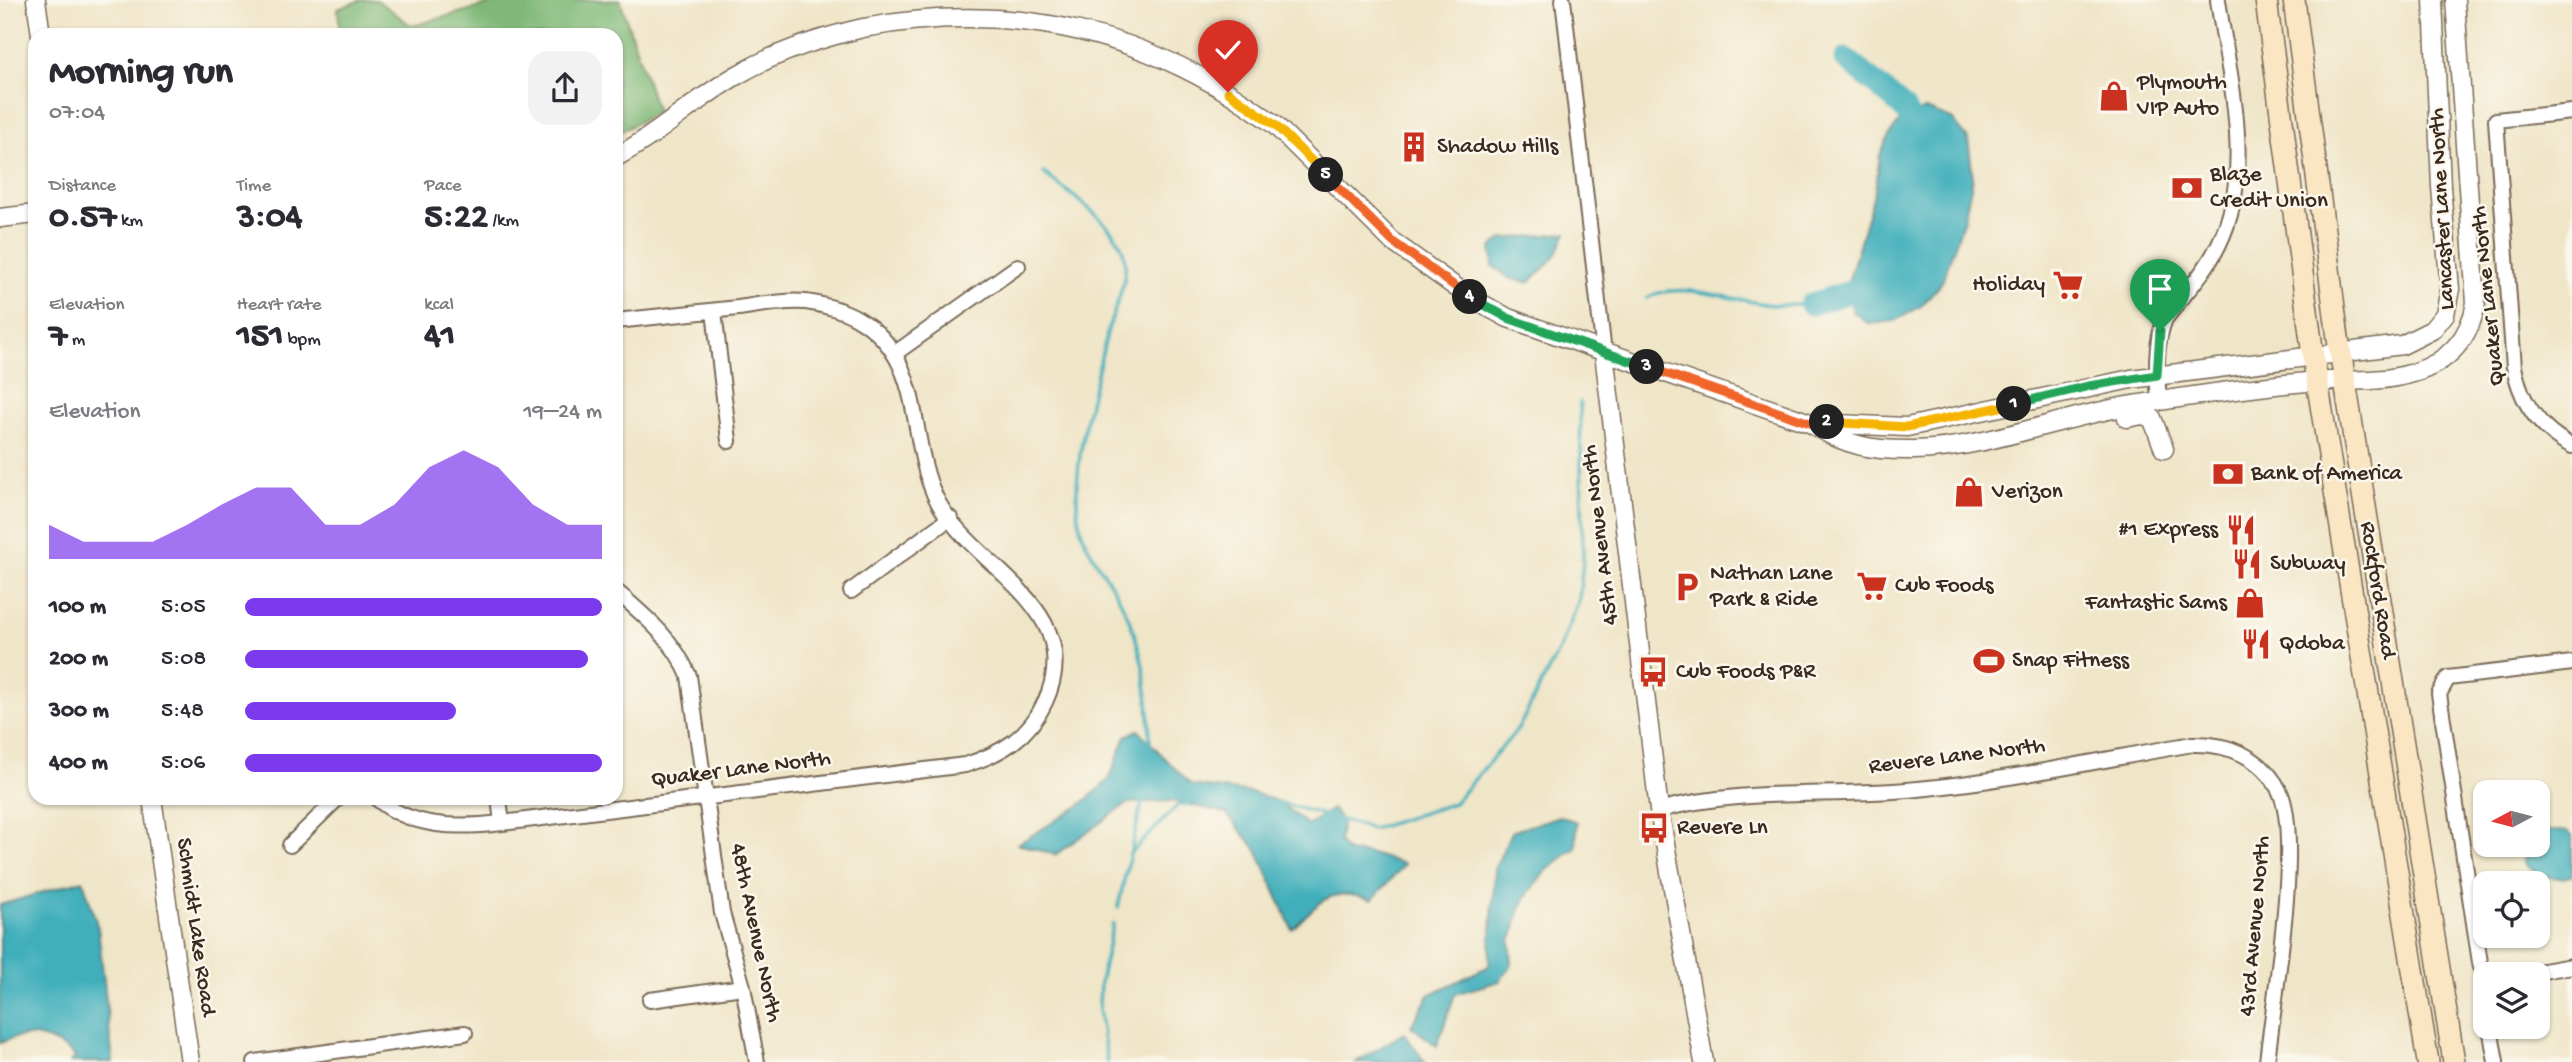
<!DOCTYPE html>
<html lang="en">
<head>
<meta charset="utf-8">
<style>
	body { margin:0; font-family:"Gochi Hand",sans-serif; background:#f2f2f3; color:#2b2b33; height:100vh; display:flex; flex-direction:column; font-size:26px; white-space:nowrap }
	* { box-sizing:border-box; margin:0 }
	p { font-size:23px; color:#7c7c81 }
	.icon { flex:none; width:38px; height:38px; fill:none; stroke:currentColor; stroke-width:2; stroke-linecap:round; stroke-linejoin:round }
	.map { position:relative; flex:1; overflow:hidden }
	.panel { position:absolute; left:28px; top:28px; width:595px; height:777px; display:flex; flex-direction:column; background:#fff; border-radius:21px; box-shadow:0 2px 5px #0004 }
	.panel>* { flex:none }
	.needle { width:46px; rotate:263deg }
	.buttons { position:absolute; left:2473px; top:780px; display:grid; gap:14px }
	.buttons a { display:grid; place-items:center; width:77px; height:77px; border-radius:14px; background:#fff; box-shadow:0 2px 5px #0004; font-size:35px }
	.pin { position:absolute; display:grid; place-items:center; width:60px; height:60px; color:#fff; margin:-72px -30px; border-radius:50% 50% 50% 0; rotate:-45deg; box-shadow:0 0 7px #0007 }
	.pin .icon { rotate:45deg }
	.km { position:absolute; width:35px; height:35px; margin:-18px; border-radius:50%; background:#222; color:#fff; font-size:19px; line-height:35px; text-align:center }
	.round { display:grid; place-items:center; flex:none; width:74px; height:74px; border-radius:21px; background:#f2f2f3 }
	.summary { display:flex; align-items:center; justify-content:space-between; height:119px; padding:0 21px }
	h1 { font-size:38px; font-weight:800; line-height:52px }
	.stats { display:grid; grid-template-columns:repeat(3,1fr); gap:10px; height:119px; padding:7px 21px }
	.stats div { display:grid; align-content:center }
	.stats b { font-size:35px; font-weight:800 }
	.stats small { font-size:19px; font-weight:400 }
	.stats p { font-size:19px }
	.chart { height:196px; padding:14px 21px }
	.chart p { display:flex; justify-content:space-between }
	.chart svg { width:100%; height:126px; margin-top:7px; fill:#7c3aed; opacity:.7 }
	ul { padding:0 21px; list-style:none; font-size:23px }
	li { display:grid; grid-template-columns:112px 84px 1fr; align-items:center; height:52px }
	li i { height:18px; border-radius:9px; background:#7c3aed }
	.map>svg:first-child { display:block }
</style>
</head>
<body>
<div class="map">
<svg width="2572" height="1062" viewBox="0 0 2572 1062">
	<rect width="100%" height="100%" fill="#fbf7ec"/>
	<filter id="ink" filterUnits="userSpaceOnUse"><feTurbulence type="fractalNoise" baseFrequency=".0143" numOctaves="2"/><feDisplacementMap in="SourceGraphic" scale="14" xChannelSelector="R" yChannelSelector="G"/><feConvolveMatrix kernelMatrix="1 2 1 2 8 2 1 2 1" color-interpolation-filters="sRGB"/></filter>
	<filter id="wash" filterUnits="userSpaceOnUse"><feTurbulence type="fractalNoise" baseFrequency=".00686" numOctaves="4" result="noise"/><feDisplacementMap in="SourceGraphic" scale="28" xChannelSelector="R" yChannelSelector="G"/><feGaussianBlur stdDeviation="1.57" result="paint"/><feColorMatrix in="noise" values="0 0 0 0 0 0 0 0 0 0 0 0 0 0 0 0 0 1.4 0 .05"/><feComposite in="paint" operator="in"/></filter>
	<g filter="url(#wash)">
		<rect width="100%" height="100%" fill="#efe5c7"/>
		<path fill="#7fb877" stroke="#5d714a" stroke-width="2" d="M361,0h16l35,26 93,-26h115l37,112 -41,22v-99h-276l-2,-26z"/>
		<path fill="#3fafbb" stroke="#3d6c6c" stroke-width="2" d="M1926,109l26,10 16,20 5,39 -9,41 -22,63 -21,24 -26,15 -26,3 -16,-12 -6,-26 28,-96 5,-35 9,-20 14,-18z
			M1566,233l-11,24 -26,26 -20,-5 -16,-12 -2,-18 12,-9z
			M1138,730l53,55 63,8 25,9 29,23 24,-16 10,12 -3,20 8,11 24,2 34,10 -33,36c-44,-14 -49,0 -80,29l-35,-79 -31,-37 -54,-12 -44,2 -73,52 -37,-11 61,-38 30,-26 17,-44z
			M1559,816l18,6 -1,26c-24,15 -44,34 -56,61 -5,12 -3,21 -10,31l2,24 -12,17 -45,13 -18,52 -26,-20 18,-31 60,-29 6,-98 16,-36z
			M2540,831h27l5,5v40c-20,5 -33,1 -48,-13l2,-18h12z
			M83,880l15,48 15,134h-43l6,-5c-23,-20 -47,-28 -76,-14v-138z
			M1404,1033l21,29h-69z"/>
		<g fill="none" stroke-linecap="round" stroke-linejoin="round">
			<path stroke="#3fafbb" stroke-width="3.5" d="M1044,173c22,19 71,50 79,78 8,28 -9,56 -16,82 -13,55 -32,116 -30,173 1,40 30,66 46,100 21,42 27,93 27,140
				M1647,298c33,-20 93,6 130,7 11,1 23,-1 34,-1
				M1277,802l50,14
				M1338,819l35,10 81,-26 64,-74 44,-85 17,-44 4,-39 -3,-159
				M1133,851l45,-46 12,-1
				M1118,907l25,-109
				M1107,1062l-8,-53 1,-27 13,-58"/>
			<path stroke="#3fafbb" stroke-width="23" d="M1846,59l57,48 21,36
				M1811,304l68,-21"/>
		</g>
	</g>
	<g filter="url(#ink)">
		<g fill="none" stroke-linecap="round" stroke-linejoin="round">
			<g stroke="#7a6b59" stroke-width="18">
				<path id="minor" d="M1563,0l41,353
					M2572,112l-76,8 18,247c7,36 25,62 58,79
					M714,311l15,130
					M894,354l124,-88
					M2159,401c-2,-28 -5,-55 6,-82 18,-24 40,-46 53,-73 38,-75 11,-167 0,-246
					M616,591c29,25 58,49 73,85l33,237 21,74 14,75
					M851,591l99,-73
					M376,798c36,31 83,30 126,25l463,-58c36,-11 64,-28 80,-63 45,-96 -78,-136 -110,-206 -28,-61 -9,-138 -78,-178 -14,-8 -35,-14 -51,-16 -22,-2 -46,3 -68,6 -41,4 -81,9 -122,13
					M499,798l3,25
					M1659,810c85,-23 173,-12 259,-21 92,-9 183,-29 274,-45 36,-1 71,13 88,48 22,47 -7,211 -13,270
					M290,845l48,-47
					M2519,975l53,-9
					M2485,995l-46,-301 9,-16 124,-15
					M650,1000l93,-13
					M2490,1027l6,35
					M255,1062l210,-29"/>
			</g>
			<g stroke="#7a6b59" stroke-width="21">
				<path id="tertiary" d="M36,0l5,35
					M616,157c44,-23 80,-59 123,-83 38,-22 81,-36 124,-46 151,-28 290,4 412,97l118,117 78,56 37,20 302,105c35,23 63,28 105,27 74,-2 146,-34 219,-45 57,-9 115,-18 173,-23 35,-3 71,2 106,-9 35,-10 57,-35 63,-70l-21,-303
					M0,218l35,-4
					M1604,353l55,457 45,252
					M2127,418l15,-3 10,3 12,31
					M1810,423l97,4 224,-48 271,-34 30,-15 13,-16 5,-25 -9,-102 -8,-187
					M152,798l38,264"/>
			</g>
			<g stroke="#7a6b59" stroke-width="24">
				<path id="secondary" d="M2266,0l47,356 115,706
					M2294,0l44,338 116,724"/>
			</g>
			<use href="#minor" stroke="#fff" stroke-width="14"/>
			<use href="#tertiary" stroke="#fff" stroke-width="18"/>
			<use href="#secondary" stroke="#fbe6c4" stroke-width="21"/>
		</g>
	</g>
	<g fill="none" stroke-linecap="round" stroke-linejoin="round" filter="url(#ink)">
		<g stroke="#fff" stroke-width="14">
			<path id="split-1" d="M2014,404l75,-18 68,-11 3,-44"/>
		</g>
		<g stroke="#fff" stroke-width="14">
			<path id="split-2" d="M1827,422l80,5 107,-23"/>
		</g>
		<g stroke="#fff" stroke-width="14">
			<path id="split-3" d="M1647,367l163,56 17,-1"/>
		</g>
		<g stroke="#fff" stroke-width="14">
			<path id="split-4" d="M1470,297l38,21 139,49"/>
		</g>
		<g stroke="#fff" stroke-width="14">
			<path id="split-5" d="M1326,175l67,67 77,55"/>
		</g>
		<g stroke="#fff" stroke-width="14">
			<path id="split-6" d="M1228,92l47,33 51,50"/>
		</g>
		<use href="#split-1" stroke="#22a559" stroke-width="9"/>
		<use href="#split-2" stroke="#f5b400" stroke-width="9"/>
		<use href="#split-3" stroke="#f0652b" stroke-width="9"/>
		<use href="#split-4" stroke="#22a559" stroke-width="9"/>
		<use href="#split-5" stroke="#f0652b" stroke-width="9"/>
		<use href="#split-6" stroke="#f5b400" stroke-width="9"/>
	</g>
	<defs>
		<g id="shop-bare" transform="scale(2.415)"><path d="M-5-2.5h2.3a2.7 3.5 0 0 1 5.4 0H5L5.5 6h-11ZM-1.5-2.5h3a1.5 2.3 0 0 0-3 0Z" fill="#c8321e" stroke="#fbf7ec" stroke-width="2.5" paint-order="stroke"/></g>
		<g id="building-bare" transform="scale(2.415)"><path d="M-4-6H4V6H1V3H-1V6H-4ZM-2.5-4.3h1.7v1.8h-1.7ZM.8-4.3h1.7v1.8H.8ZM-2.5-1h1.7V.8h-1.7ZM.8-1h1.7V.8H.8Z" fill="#c8321e" stroke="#fbf7ec" stroke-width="2.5" paint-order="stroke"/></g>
		<g id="bank-bare" transform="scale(2.415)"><path d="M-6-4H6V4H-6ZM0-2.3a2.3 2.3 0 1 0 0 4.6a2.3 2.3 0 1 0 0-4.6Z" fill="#c8321e" stroke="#fbf7ec" stroke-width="2.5" paint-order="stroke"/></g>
		<g id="supermarket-bare" transform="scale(2.415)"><path d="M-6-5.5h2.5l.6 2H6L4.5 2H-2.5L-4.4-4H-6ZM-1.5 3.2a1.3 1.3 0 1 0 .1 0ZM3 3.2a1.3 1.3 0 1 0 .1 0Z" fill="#c8321e" stroke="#fbf7ec" stroke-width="2.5" paint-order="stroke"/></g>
		<g id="restaurant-bare" transform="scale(2.415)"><path d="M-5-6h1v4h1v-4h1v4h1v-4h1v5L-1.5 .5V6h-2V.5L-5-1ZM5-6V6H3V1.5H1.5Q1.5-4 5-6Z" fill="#c8321e" stroke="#fbf7ec" stroke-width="2.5" paint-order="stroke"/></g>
		<g id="parking-bare" transform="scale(2.415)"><path d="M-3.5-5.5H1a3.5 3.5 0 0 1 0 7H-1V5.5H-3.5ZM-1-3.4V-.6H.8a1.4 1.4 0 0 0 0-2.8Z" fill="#c8321e" stroke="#fbf7ec" stroke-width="2.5" paint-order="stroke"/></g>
		<g id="stadium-bare" transform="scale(2.415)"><path d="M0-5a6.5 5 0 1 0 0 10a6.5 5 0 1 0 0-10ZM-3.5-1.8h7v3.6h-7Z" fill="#c8321e" stroke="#fbf7ec" stroke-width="2.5" paint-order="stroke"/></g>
		<g id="bus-bare" transform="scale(2.415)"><path d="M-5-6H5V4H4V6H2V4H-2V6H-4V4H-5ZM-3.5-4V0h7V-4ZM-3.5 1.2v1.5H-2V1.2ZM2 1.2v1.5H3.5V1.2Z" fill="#c8321e" stroke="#fbf7ec" stroke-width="2.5" paint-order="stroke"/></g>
	</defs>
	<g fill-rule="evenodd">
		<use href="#shop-bare" x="2114" y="96"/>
		<use href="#building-bare" x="1414" y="147"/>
		<use href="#bank-bare" x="2187" y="188"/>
		<use href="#supermarket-bare" x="2068" y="285"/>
		<use href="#bank-bare" x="2228" y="474"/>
		<use href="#shop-bare" x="1969" y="492"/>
		<use href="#restaurant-bare" x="2241" y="530"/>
		<use href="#restaurant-bare" x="2247" y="564"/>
		<use href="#supermarket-bare" x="1872" y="586"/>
		<use href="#parking-bare" x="1687" y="587"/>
		<use href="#shop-bare" x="2250" y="603"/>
		<use href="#restaurant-bare" x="2256" y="644"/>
		<use href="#stadium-bare" x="1989" y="661"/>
		<use href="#bus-bare" x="1653" y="672"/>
		<use href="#bus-bare" x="1654" y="828"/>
	</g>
	<g text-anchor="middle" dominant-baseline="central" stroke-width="5" stroke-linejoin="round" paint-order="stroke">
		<g font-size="23" fill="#3b2a1e" stroke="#fbf7ec" text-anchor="start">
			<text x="2137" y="83">Plymouth<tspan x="2137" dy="26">VIP Auto</tspan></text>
			<text x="1437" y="147">Shadow Hills</text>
			<text x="2210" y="175">Blaze<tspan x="2210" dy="26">Credit Union</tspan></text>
			<text x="2045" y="285" text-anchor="end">Holiday</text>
			<text x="2251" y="474">Bank of America</text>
			<text x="1992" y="492">Verizon</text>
			<text x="2218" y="530" text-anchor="end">#1 Express</text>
			<text x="2270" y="564">Subway</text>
			<text x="1710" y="574">Nathan Lane<tspan x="1710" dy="26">Park &amp; Ride</tspan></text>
			<text x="1895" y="586">Cub Foods</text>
			<text x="2227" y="603" text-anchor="end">Fantastic Sams</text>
			<text x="2279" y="644">Qdoba</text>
			<text x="2012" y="661">Snap Fitness</text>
			<text x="1676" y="672">Cub Foods P&amp;R</text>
			<text x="1677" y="828">Revere Ln</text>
		</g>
		<g font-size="23" fill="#3b2a1e" stroke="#fbf7ec">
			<text transform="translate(2443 209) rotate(-93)">Lancaster Lane North</text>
			<text transform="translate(2489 296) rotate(-96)">Quaker Lane North</text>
			<text transform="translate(1601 535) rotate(-97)">45th Avenue North</text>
			<text transform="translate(2377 590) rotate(81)">Rockford Road</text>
			<text transform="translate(1957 757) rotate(-7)">Revere Lane North</text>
			<text transform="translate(741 770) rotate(-7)">Quaker Lane North</text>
			<text transform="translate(2256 926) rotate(-85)">43rd Avenue North</text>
			<text transform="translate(195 927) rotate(82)">Schmidt Lake Road</text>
			<text transform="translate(755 933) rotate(78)">48th Avenue North</text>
		</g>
	</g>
</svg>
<div class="buttons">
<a><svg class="needle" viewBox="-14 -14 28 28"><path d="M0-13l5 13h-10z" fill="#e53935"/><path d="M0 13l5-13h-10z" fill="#7c7c81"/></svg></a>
<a><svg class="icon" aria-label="locate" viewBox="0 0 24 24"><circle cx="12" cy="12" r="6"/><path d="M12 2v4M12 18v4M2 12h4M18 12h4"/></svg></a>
<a><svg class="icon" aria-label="layers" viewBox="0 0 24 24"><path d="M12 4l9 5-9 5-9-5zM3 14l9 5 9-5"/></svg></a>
</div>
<div class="pin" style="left:2160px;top:331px;background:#1e9e55"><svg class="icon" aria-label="arrive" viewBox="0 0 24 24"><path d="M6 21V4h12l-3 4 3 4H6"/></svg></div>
<div class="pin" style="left:1228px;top:92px;background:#d93025"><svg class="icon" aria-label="check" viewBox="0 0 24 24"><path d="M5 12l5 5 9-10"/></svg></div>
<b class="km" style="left:2014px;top:404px">1</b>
<b class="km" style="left:1827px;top:422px">2</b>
<b class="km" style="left:1647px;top:367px">3</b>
<b class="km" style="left:1470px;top:297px">4</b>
<b class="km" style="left:1326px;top:175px">5</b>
<section class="panel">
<div class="summary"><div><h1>Morning run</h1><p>07:04</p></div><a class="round"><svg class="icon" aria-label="share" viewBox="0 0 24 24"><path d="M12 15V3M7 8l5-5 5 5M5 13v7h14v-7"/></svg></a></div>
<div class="stats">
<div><p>Distance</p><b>0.57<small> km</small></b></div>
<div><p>Time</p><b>3:04</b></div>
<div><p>Pace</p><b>5:22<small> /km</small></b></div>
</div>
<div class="stats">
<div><p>Elevation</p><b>7<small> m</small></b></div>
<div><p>Heart rate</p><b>151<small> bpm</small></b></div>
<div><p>kcal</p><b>41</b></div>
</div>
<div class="chart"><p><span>Elevation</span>19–24 m</p>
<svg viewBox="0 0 160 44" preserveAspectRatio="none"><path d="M0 44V32L10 38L20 38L30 38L40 32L50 25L60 19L70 19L80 32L90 32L100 25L110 12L120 6L130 12L140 25L150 32L160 32V44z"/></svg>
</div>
<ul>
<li><b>100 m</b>5:05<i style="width:100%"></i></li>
<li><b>200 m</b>5:08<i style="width:96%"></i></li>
<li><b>300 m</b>5:48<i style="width:59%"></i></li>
<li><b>400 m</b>5:06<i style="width:100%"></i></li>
</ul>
</section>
</div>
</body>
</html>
